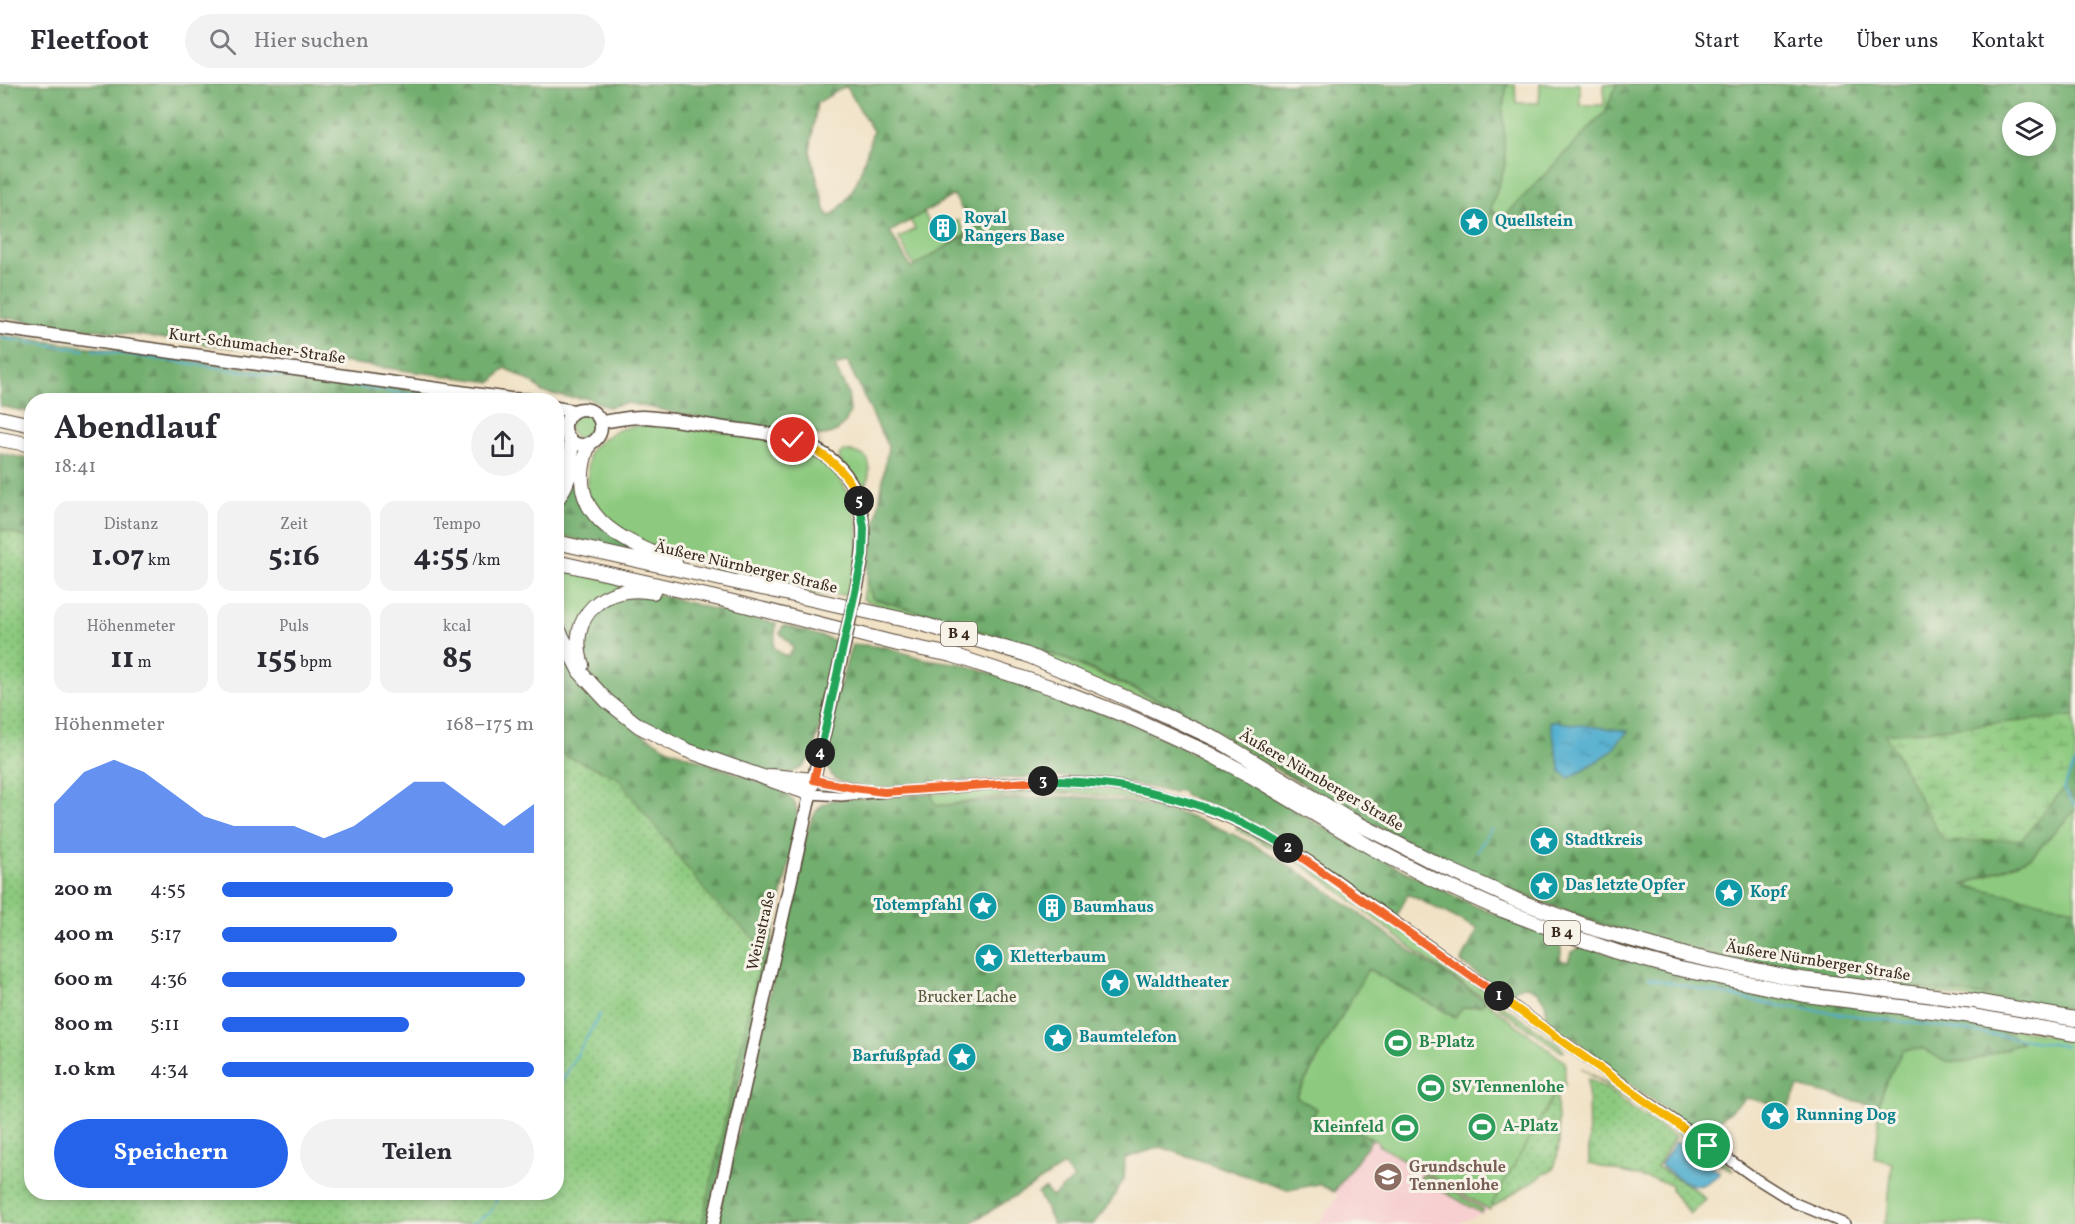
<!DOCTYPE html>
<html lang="de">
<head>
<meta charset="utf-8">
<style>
	body { margin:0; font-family:Vollkorn,serif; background:#f2f2f3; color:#2b2b33; height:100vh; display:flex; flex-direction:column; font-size:22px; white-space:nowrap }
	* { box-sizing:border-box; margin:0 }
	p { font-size:20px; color:#7c7c81 }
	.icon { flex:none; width:33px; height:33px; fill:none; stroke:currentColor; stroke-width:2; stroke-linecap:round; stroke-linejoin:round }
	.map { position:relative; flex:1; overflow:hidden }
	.panel { position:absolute; left:24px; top:309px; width:540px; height:807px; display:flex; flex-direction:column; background:#fff; border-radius:24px; box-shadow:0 3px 9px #0003 }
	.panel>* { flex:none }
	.controls { position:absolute; left:2002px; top:18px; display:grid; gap:12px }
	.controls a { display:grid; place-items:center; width:54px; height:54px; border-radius:50%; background:#fff; box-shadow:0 3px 9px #0003; font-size:30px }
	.pin { position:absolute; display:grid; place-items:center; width:51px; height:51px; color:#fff; margin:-26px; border:3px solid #fff; border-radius:50%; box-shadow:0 2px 6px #0007 }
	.km { position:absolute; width:30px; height:30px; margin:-15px; border-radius:50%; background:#222; color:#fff; font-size:16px; line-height:30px; text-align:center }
	.round { display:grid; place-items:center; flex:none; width:63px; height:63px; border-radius:32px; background:#f2f2f3 }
	.head { display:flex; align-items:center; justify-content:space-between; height:102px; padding:0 30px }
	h1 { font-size:33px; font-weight:700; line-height:45px }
	.stats { display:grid; grid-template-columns:repeat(3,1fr); gap:9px; height:102px; padding:6px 30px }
	.stats div { display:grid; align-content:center; border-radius:15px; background:#f2f2f3; text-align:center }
	.stats b { font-size:30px; font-weight:700 }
	.stats small { font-size:16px; font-weight:400 }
	.stats p { font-size:16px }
	.chart { height:168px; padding:12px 30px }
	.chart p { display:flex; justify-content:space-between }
	.chart svg { width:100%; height:108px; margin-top:6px; fill:#2563eb; opacity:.7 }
	.button { display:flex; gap:12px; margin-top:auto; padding:12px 30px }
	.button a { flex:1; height:69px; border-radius:36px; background:#2563eb; color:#fff; font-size:24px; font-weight:700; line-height:69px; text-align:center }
	.button a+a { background:#f2f2f3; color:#2b2b33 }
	ul { padding:0 30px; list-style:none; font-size:20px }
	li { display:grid; grid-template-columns:96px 72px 1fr; align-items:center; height:45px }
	li i { height:15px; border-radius:8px; background:#2563eb }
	header { display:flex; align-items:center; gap:36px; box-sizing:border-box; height:84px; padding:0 30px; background:#fff; border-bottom:2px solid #e1e1e2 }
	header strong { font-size:28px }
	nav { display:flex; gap:33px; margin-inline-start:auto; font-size:21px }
	.search { width:420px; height:54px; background:#f2f2f3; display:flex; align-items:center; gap:15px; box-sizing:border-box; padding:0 21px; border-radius:33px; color:#7c7c81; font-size:22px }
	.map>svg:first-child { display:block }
</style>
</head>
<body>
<header>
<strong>Fleetfoot</strong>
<div class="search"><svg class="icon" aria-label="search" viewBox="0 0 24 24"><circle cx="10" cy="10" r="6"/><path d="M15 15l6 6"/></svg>Hier suchen</div>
<nav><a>Start</a><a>Karte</a><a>Über uns</a><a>Kontakt</a></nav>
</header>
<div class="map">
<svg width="2075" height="1140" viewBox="0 0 2075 1140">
	<defs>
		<pattern id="forest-firs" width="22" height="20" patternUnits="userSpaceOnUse" patternTransform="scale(1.5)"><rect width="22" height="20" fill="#72ae6e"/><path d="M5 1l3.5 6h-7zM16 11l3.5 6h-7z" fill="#5f8e5a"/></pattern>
		<pattern id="wetland-marsh" width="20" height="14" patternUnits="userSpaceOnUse" patternTransform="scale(1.5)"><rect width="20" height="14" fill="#8dca7f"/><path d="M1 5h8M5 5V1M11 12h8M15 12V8" fill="none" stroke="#74a467"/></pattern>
		<pattern id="park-dots" width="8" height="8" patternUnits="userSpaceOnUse" patternTransform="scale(1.5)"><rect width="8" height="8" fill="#8dca7f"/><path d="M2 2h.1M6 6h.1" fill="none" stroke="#74a467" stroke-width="1.8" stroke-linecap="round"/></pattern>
		<pattern id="water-ripples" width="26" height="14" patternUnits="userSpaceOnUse" patternTransform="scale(1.5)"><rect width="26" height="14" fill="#50adcf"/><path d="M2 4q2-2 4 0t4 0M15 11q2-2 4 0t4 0" fill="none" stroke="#448da7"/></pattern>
	</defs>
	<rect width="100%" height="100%" fill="#f7f3e8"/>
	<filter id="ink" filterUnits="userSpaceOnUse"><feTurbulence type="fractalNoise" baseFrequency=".0167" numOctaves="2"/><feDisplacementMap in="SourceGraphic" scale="12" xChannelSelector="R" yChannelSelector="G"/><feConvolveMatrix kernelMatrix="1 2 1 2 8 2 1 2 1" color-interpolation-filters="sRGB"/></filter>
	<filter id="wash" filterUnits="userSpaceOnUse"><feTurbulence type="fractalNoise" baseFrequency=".008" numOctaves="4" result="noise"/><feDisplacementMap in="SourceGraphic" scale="24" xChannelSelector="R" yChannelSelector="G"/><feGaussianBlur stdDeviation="1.35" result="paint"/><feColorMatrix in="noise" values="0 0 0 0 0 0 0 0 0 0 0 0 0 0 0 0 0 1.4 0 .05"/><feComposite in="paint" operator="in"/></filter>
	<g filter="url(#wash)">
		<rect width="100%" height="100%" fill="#f1e2c6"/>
		<path fill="#f7cfd0" d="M1372,1055l34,23 84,48 -33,14h-139l20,-28 -4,-4z"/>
		<path fill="#8dca7f" stroke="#647a4e" stroke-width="1.5" d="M1507,0h8l1,19h23l1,-19h40v21h24v-21h13l-12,28 -103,108 -11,-12 14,-43 -2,-55z
			M924,128l7,15h2l7,12 14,-9 -3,-4 7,-6 8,14 -52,33 -15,-29 16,-9 -5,-9z
			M570 342a13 13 0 1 1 26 0a13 13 0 1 1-26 0Z
			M655,340c46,6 110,9 152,28 32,15 49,47 51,81 2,21 -6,42 -11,62l-31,-1 -112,-28 -47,-14 -37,-18 -33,-39 2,-43c22,-23 34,-26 66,-28z
			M844,367c23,2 30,7 23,32l-4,2c-11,-3 -22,-19 -24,-30z
			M557,484l66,16 -53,65 -13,-31z
			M867,495l5,19 141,43 54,19 129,57 8,8 27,13 34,22 228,122 72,29 275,67 142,17 74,13 19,-1v7l-288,-42 -181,-45 -126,-48 -335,-179 -248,-87 -34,-14z
			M1032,702c48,0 93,4 140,16v3l14,5v2c-48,-13 -97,-21 -146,-19 -35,2 -69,9 -105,13l-4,-12z
			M2075,726v99l-113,-23 69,-29z
			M1237,742l35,17 55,34 168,121 -1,5c-60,-32 -112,-81 -167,-121 -28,-21 -60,-37 -91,-53z
			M1356,744l253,110 466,86v5l-254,-36 -97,-19 -116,-31 -131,-49 -124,-61z
			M1368,885l86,47 9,-8 19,-3 2,-5 81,62v23l-3,1 -2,4h-3l-67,120 -112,-65 1,-2 -40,-22 -6,10 -21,-13 5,-9 -21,-11z
			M1502,921l57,40 5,6 -2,1 -64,-45z
			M2000,942l75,14v184h-192l4,-5 5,-56 -18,-5 4,-23v-29l8,-24 16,-32 23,-1 18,12 78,-18z
			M1581,984l19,12 18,7 114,81v3z
			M1423,1090l60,35 -2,4 -61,-35z"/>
		<path fill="url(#forest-firs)" stroke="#566c46" stroke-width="1.5" fill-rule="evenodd" d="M0,0h1507l-4,26 2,55 -14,43 11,11 103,-107 12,-28h458v632l-189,18 177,55 12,-26v47l-44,47 -68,28 112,24v98c-27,1 -53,-5 -79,-9 -21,-4 -41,-6 -61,-8 -64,-8 -129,-14 -191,-28 -165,-36 -322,-102 -464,-193 -16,-10 -31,-21 -48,-30 -12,-7 -25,-11 -36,-22 -43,-19 -86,-41 -130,-58 -63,-24 -129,-41 -194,-61l-5,-19 21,-132 -41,-86 -12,6 13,26 2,18 -4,10 -9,10 -12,4 -15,1 -78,-12 -105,-21 -19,4 -20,-9 -21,-1 -25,-5 -7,-8 -30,-16 -13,14 -492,-65zM846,2l27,45c-9,29 -16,68 -44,86l-4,-8 -15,-58 7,-48zM2013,28h33v34h-33zM954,111l19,36 -62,37 -21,-36z
			M0,251l491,65h-459l-1,13 -31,-7z
			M557,341c19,25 8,43 0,70z
			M0,369l32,7v732h524l1,-558 83,99 29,16 115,42c11,9 15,18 14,32l-90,401h-708z
			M571,397l8,2 8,24 75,53 -105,-25v-29z
			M657,510l70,19 49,10 -2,24 7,7 7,2 5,-6 -2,-6 -11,-11 3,-7h4l50,15 -2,9h3l-25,104 -10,13 -12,6h-22l-28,-8 -83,-32 -49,-36 -16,-20 -9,-19 2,-32 21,-26z
			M852,560l34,3 34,11 41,6 56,17 118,44 94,45 133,80 111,55 79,32c10,6 10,13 8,23l8,2 3,-9 11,-7 130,36 57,12 231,32 22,17 -53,19 -26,-1 -18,-12 -22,1 -17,32 -8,24 -80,-19 -9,20 -43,-9 -38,31 -17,-1 -85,-61 -33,-30 -10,-3 -18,-11c0,-5 1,-10 1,-15 -1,-9 -12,-23 -22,-22 -6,0 -12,7 -17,10l-46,-34 17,-33 -70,-35 -11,22 -91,-62 -51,-30 -24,-12 -46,-16 -2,-4 -7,-2 -2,3c-34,-8 -69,-15 -104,-16 -49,-2 -100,5 -149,8 -25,2 -58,7 -81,-4 -6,-2 -10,-8 -12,-13 -9,-23 17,-98 24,-124z
			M931,710l5,12c56,-6 111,-13 168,-7 119,11 194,70 286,137 31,23 63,43 94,64l-2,5 -19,3 -8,9 -87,-48 -72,128 21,12 -5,9 21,12 6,-9 33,18 -38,53 -15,-8 -31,6 -127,-43 -36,11 -1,21 -14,24 -17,21h-42l2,-1 -15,-30 7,-4 7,8 22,-18 -11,-13 -26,17 -65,39v2h-255l89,-389c6,-16 9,-30 27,-35z"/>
		<path fill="url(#wetland-marsh)" stroke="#647a4e" stroke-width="1.5" d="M2075,632v47l-12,26 -41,50 -78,3 -59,-108z"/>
		<path fill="url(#park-dots)" stroke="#647a4e" stroke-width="1.5" d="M0,445l32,10v653h524l1,-440 60,25 95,123 51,47 -61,277h-702z
			M1588,995l19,10 26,20 42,28 -18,30 38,22 11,11 -16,14 -19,-23v-7l-82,-20z
			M1554,1011l3,3c0,28 6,43 -3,70l-60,38 -2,-2z"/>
		<path fill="url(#water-ripples)" stroke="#466c76" stroke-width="1.5" d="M1550,637l78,10 -20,23 -38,24 -9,-6z
			M1677,1058l42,30v3c-5,3 -11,8 -17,10 -13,4 -30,-12 -40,-18l-1,-3 13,-20z"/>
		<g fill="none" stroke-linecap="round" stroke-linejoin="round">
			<path stroke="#50adcf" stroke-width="2" d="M0,254l84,12
				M93,266l355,50
				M2075,679l-12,26 12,17
				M1477,767l14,-22
				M1649,894l125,27 167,22 124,19
				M556,1008l44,-78
				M471,1140l19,-11 11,-21"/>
		</g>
	</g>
	<g filter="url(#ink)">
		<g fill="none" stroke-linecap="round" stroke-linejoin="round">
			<g stroke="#564637" stroke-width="12">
				<path id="minor" d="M814,696l50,10
					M811,710l30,2c35,-4 70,-5 105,-8 41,-3 82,-8 123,-7 92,4 177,37 252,88l434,309 40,25 50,21"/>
			</g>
			<g stroke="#564637" stroke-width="15">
				<path id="major" d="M0,244l510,71 20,1
					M556,324l17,3
					M565 343a18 18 0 1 1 36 0a18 18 0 1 1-36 0Z
					M601,338c14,-2 28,-5 41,-5 28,1 56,7 83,11 26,3 56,6 81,17 59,24 64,81 52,136
					M713,1140l131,-579"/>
			</g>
			<g stroke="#564637" stroke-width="16">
				<path id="highway" d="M0,334l32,7
					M0,355l32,6
					M589,360c-28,71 31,96 86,118
					M556,417c15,-21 17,-36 14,-60
					M556,458l363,81 106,31 122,53 71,33 129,78 96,49 73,33 79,29 91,26 107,23 181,23 101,18
					M556,478l173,39 173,44 50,10 110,36 72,28 70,32 47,25 121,72 60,31 65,29 74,28 49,17 55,15 130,27 167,21 103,18
					M556,541l24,47 27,29 32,25 47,24 125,44
					M582,581c-16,-49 23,-83 71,-73
					M771,692l43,4"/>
			</g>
			<use href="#minor" stroke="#fff" stroke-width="9"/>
			<use href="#major" stroke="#fff" stroke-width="12"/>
			<use href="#highway" stroke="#fff" stroke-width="14"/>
			<g stroke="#564637" stroke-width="15" stroke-linecap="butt">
				<path id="major-bridge" d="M844,561l14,-64"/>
			</g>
			<use href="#major-bridge" stroke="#fff" stroke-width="12"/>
		</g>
	</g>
	<g fill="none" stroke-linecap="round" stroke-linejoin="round" filter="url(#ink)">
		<g stroke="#fff" stroke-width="12">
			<path id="split-1" d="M1499,912l209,150"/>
		</g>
		<g stroke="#fff" stroke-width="12">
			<path id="split-2" d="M1288,764l211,148"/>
		</g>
		<g stroke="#fff" stroke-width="12">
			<path id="split-3" d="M1043,697c86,-1 172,21 245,67"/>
		</g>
		<g stroke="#fff" stroke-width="12">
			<path id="split-4" d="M820,669l-6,27 40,8 30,4 159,-11"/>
		</g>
		<g stroke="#fff" stroke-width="12">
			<path id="split-5" d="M820,669l43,-198 1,-27 -5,-27"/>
		</g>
		<g stroke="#fff" stroke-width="12">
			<path id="split-6" d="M793,356c31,11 55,30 66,61"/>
		</g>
		<use href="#split-1" stroke="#f5b400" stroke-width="8"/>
		<use href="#split-2" stroke="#f0652b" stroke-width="8"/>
		<use href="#split-3" stroke="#22a559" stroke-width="8"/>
		<use href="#split-4" stroke="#f0652b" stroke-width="8"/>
		<use href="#split-5" stroke="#22a559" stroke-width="8"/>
		<use href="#split-6" stroke="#f5b400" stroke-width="8"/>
	</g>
	<defs>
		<g id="sight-disc" transform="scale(1.5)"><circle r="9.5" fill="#0f9aa8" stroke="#f7f3e8"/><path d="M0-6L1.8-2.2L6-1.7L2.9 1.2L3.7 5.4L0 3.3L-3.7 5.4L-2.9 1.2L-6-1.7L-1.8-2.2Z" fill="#fff"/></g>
		<g id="building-disc" transform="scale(1.5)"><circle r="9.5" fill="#0f9aa8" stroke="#f7f3e8"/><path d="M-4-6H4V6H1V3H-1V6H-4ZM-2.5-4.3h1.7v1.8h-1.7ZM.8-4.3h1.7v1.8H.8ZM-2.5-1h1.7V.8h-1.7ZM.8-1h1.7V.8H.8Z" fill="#fff"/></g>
		<g id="stadium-disc" transform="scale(1.5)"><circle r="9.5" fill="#2e9e5b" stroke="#f7f3e8"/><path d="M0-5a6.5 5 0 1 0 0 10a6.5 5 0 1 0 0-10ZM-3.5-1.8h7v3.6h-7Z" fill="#fff"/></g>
		<g id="school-disc" transform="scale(1.5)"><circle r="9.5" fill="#8d6e63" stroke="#f7f3e8"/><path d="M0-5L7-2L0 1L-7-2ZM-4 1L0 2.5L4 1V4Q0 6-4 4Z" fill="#fff"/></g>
	</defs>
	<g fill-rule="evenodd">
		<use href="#sight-disc" x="1474" y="138"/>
		<use href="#building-disc" x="943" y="144"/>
		<use href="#sight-disc" x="1544" y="757"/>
		<use href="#sight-disc" x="1544" y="802"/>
		<use href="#sight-disc" x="1729" y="809"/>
		<use href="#sight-disc" x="983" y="822"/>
		<use href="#building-disc" x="1052" y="824"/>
		<use href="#sight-disc" x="989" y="874"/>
		<use href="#sight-disc" x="1115" y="899"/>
		<use href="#sight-disc" x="1058" y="954"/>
		<use href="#stadium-disc" x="1398" y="959"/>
		<use href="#sight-disc" x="962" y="973"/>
		<use href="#stadium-disc" x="1431" y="1004"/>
		<use href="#sight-disc" x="1775" y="1032"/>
		<use href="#stadium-disc" x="1482" y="1043"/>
		<use href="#stadium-disc" x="1405" y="1044"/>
		<use href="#school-disc" x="1388" y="1093"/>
	</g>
	<g text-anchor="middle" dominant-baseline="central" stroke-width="6" stroke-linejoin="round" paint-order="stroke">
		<g fill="#f7f3e8" stroke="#73665b" stroke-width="1.5">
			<rect x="941" y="538" width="36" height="24" rx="4.5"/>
			<rect x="1544" y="837" width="36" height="24" rx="4.5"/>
		</g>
		<g font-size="15" font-weight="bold" fill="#3b2a1e">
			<text x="959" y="550">B 4</text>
			<text x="1562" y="849">B 4</text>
		</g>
		<g font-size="16" font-weight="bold" fill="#0d838f" stroke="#f7f3e8" text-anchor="start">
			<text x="964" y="135">Royal<tspan x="964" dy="18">Rangers Base</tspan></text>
			<text x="1495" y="138">Quellstein</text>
			<text x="1565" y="757">Stadtkreis</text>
			<text x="1565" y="802">Das letzte Opfer</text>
			<text x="1750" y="809">Kopf</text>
			<text x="962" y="822" text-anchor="end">Totempfahl</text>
			<text x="1073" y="824">Baumhaus</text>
			<text x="1010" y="874">Kletterbaum</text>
			<text x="1136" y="899">Waldtheater</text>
			<text x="1079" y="954">Baumtelefon</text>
			<text x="941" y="973" text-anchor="end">Barfußpfad</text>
			<text x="1796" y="1032">Running Dog</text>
		</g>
		<g font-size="16" fill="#3b2a1e" stroke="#f7f3e8">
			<text transform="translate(257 263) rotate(8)">Kurt-Schumacher-Straße</text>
			<text transform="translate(746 484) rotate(13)">Äußere Nürnberger Straße</text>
			<text transform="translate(1321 697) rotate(30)">Äußere Nürnberger Straße</text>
			<text transform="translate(762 847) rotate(-77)">Weinstraße</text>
			<text transform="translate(1818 878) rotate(9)">Äußere Nürnberger Straße</text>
		</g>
		<g font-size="16" fill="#545a3b" stroke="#f7f3e8">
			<text x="967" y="914">Brucker Lache</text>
		</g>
		<g font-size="16" font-weight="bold" fill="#27864d" stroke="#f7f3e8" text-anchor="start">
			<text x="1419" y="959">B-Platz</text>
			<text x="1452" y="1004">SV Tennenlohe</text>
			<text x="1503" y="1043">A-Platz</text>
			<text x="1384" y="1044" text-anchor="end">Kleinfeld</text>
		</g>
		<g font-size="16" font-weight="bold" fill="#785e54" stroke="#f7f3e8" text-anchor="start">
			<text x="1409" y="1084">Grundschule<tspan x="1409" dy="18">Tennenlohe</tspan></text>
		</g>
	</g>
</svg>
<div class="controls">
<a><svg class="icon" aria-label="layers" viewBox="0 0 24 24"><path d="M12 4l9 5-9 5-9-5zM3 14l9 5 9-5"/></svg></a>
</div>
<div class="pin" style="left:1708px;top:1062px;background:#1e9e55"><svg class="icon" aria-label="arrive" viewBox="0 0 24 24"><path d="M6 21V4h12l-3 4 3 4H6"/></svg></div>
<div class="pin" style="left:793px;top:356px;background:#d93025"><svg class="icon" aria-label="check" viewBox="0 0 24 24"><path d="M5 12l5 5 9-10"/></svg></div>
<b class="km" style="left:1499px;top:912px">1</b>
<b class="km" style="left:1288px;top:764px">2</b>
<b class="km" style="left:1043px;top:697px">3</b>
<b class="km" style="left:820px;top:669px">4</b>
<b class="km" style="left:859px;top:417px">5</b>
<section class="panel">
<div class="head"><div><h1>Abendlauf</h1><p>18:41</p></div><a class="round"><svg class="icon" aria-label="share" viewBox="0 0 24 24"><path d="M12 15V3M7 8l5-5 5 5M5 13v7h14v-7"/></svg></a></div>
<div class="stats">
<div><p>Distanz</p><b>1.07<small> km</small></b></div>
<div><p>Zeit</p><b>5:16</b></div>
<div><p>Tempo</p><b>4:55<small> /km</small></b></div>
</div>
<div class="stats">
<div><p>Höhenmeter</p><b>11<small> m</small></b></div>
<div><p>Puls</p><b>155<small> bpm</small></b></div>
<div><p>kcal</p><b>85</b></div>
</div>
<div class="chart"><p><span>Höhenmeter</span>168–175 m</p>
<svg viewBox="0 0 160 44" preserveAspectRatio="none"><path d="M0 44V24L10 11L20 6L30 11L40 20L50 29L60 33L70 33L80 33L90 38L100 33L110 24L120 15L130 15L140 24L150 33L160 24V44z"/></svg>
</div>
<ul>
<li><b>200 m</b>4:55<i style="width:74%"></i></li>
<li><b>400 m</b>5:17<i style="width:56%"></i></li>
<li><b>600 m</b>4:36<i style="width:97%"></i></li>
<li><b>800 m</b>5:11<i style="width:60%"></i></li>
<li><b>1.0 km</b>4:34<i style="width:100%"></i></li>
</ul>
<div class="button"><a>Speichern</a><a>Teilen</a></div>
</section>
</div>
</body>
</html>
